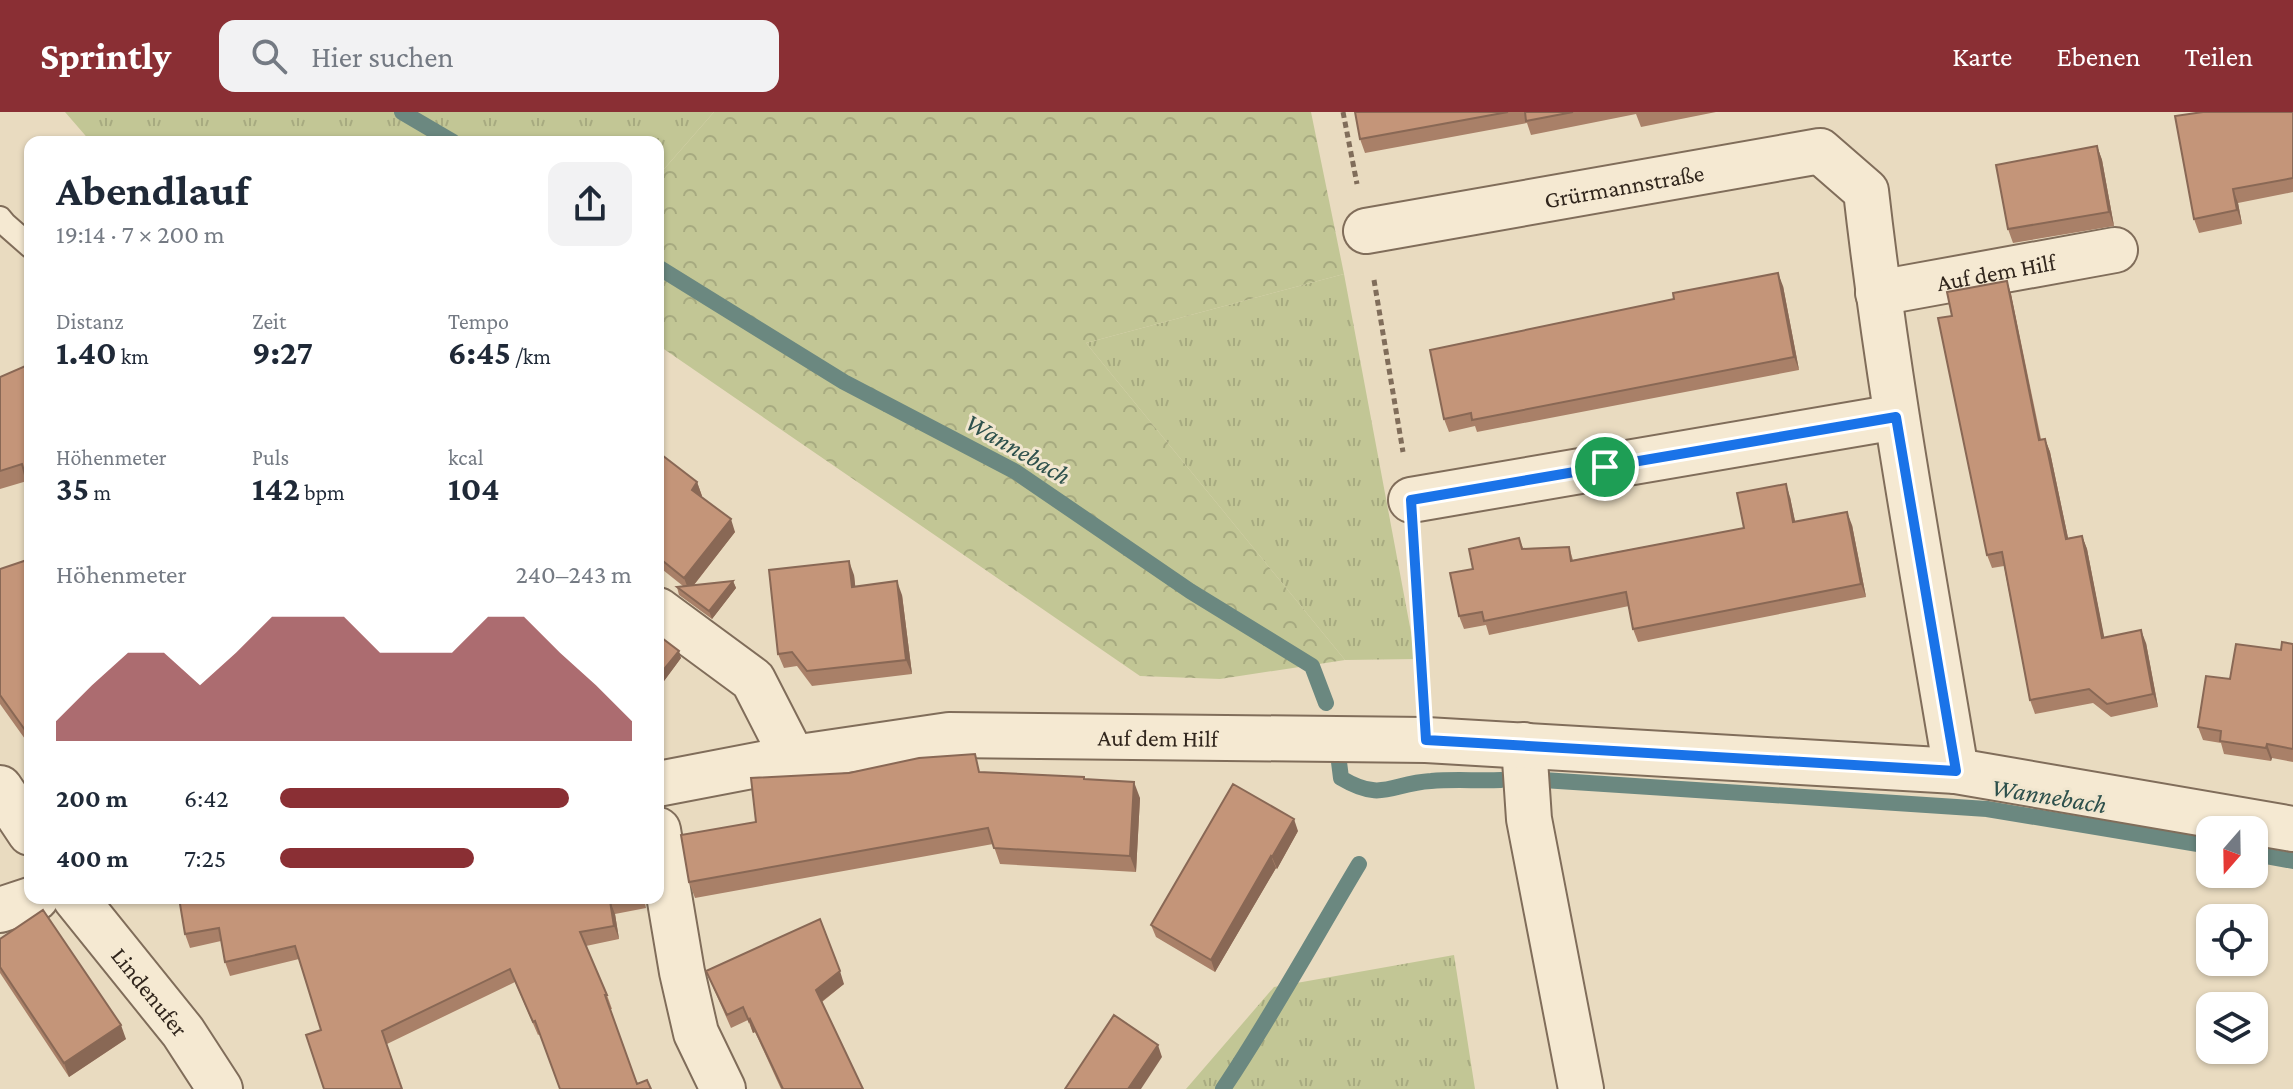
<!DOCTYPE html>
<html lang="de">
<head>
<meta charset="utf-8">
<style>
	body { margin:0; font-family:"Crimson Pro",serif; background:#f2f2f3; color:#1f2937; height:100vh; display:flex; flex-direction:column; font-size:30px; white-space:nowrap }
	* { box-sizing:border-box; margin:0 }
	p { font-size:26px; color:#747a83 }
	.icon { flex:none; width:44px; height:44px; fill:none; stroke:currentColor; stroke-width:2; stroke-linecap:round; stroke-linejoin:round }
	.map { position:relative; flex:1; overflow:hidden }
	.panel { position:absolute; left:24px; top:24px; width:640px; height:768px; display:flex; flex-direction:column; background:#fff; border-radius:16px; box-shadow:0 2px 6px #0004 }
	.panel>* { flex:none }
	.needle { width:52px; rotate:200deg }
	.buttons { position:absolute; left:2196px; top:704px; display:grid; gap:16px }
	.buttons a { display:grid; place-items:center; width:72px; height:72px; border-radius:16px; background:#fff; box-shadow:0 2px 6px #0004; font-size:40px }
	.pin { position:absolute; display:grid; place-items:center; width:68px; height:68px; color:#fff; margin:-34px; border:4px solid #fff; border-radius:50%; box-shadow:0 2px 8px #0007 }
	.round { display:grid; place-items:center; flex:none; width:84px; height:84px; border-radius:16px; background:#f2f2f3 }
	.overview { display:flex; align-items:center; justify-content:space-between; height:136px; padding:0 32px }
	h1 { font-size:44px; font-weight:700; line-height:60px }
	.metrics { display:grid; grid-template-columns:repeat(3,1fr); gap:12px; height:136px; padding:8px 32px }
	.metrics div { display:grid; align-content:center }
	.metrics b { font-size:34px; font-weight:700 }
	.metrics small { font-size:22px; font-weight:400 }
	.metrics p { font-size:22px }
	.chart { height:224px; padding:16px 32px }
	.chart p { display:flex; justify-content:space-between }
	.chart svg { width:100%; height:144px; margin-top:8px; fill:#8a2f34; opacity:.7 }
	ul { padding:0 32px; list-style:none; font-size:26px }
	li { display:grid; grid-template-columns:128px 96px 1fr; align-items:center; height:60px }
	li i { height:20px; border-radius:10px; background:#8a2f34 }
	header { display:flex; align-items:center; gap:48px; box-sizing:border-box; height:112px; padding:0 40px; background:#8a2f34; color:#fff }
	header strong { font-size:38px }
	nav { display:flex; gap:44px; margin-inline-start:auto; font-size:28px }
	.search { width:560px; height:72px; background:#f2f2f3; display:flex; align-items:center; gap:20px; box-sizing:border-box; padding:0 28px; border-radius:16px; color:#747a83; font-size:30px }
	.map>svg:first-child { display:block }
</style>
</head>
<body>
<header>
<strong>Sprintly</strong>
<div class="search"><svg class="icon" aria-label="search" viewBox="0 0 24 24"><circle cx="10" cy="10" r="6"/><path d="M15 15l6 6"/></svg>Hier suchen</div>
<nav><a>Karte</a><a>Ebenen</a><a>Teilen</a></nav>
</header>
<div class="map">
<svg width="2293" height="977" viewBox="0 0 2293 977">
	<defs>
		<pattern id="grass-tufts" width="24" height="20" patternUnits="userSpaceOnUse" patternTransform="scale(2)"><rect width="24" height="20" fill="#c2c695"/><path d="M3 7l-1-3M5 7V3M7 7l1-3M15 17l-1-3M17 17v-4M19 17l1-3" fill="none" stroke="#a7aa80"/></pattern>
		<pattern id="forest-crowns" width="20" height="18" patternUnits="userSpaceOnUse" patternTransform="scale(2)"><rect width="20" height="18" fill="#c2c695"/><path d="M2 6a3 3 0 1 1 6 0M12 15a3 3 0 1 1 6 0" fill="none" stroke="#a7aa80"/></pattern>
	</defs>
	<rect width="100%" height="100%" fill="#e9dbc0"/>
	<path fill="url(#grass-tufts)" d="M65,0h649l-56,64v-34h-567z
		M1344,162l72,385 -71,1 -259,-317z
		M1454,843l21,134h-289l88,-102z"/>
	<path fill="url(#forest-crowns)" d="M714,0h597l33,162 -258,69 259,317 -125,19 -80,-3 -482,-331v-169z"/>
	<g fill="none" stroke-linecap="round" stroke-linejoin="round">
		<path stroke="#6b8880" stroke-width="16" d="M402,0l51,30
			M658,155l186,115 172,90 174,119 122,75 14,37
			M1339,650l2,16c42,25 50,5 90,3 23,-2 47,0 70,-1
			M1543,668l444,29 223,37
			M2254,742l39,7
			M1223,977c49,-73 91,-150 136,-225"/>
		<g stroke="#806d5a" stroke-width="26">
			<path id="lane" d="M0,106l5,6 25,22"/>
		</g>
		<g stroke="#806d5a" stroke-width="48">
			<g id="street">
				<path id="s1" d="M1366,119l454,-80 46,40c22,195 58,387 90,580"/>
				<path id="s2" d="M1878,181l237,-43"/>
				<path d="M1411,388l485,-83"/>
				<path d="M658,498l95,70 40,78"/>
				<path d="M1524,633l5,74 52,270"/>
				<path id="s3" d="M658,672l135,-26 156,-23 477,5 530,31 337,58"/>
				<path d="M0,676l30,45"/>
				<path d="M658,718l24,142 14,61 27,56"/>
				<path id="s4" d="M75,786l108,134 37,57"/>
				<path d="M0,798l36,-12"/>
			</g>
		</g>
		<path stroke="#806d5a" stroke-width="5" stroke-dasharray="6 4" stroke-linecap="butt" d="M1343,0l14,72
			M1374,168l29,172
			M1414,437l9,142"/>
		<use href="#lane" stroke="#f5e9d2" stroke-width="22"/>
		<use href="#street" stroke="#f5e9d2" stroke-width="44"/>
	</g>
	<path fill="#a98068" d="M1355,0h361l-75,15 -5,-13 -105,21 -4,-12 -162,30 -5,-14z
		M2293,0v80l-55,11 4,21 -43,9 -5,-14z
		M2097,34l5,14 12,66 -101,17 -5,-14z
		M1783,174l16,84 -322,62 -2,-6 -26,6 -5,-13z
		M2011,182l30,145h4l5,13 18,86 14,-2 5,13 17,89 42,5 12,64 -47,10 -18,-14 -58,11 -5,-14 -26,-134 -12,2 -5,-13z
		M30,252v127l-3,-10 -27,8v-112z
		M658,340l39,30 5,14 -1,1 34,35 -41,53 39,-4 3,7 -24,31 -33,-24 -2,-8 6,-1 -25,-20z
		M1790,385l5,25 57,3 14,72 -228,45 -5,-13 -4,-23 -140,29 -3,-10 -22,4 -5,-13 14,-47 46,-31 4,10 46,-1 4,13 171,-32z
		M30,447v187l-30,-42v-135z
		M854,463l1,11 47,9 10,79 -100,12 -15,-20 -13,2 -6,-14z
		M658,523l23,23 -17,23 -6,-5z
		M2293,532v118l-21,-4 -1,3 -47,-7 -3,-11 -18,-3 -5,-13 32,-48z
		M981,660l104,7 55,19 -4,74 -136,-8 -7,-20 -298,54 -6,-16 67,-60z
		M1298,719l-21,38 -1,-1 -61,104 -59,-35 -5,-12z
		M179,786h465l2,10 -31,6 4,25 -33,7 21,49 5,14h-2l27,75 14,5h-91l-20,-55 -2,1 -23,-53 -128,62 -66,-14 -22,-71 -69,17 -5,-14 -4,-21 -31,7 -5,-14z
		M0,827l126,100 -57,38 -69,-104z
		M706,859l138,13 -22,18 41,87h-82l-26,-57 -2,1 -5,-13 -17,8z"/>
	<path fill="#896855" d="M2097,34l5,14 12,66 -5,-14z
		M2233,77l5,14 4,21 -5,-14z
		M1778,161l5,13 16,84 -5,-13z
		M2007,169l4,13 32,159 -4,-13z
		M2045,327l5,13 21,100 -5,-13z
		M697,370l5,14 -6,7 -4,-13z
		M1786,372l4,13 8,38 -5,-13z
		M1847,400l5,13 14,72 -5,-13z
		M731,407l4,13 -46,59 -5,-13z
		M2082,424l5,13 20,102 -5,-13z
		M849,449l5,14 3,26 -5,-14z
		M733,469l3,7 -24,31 -3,-8z
		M897,469l5,14 10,79 -6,-14z
		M2141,518l5,13 12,64 -5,-13z
		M679,539l2,7 -17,23 -3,-8z
		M2267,632l5,14 -1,3 -5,-13z
		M1134,670l6,16 -4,74 -6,-16z
		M1294,707l4,12 -21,38 -5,-12z
		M1271,744l5,12 -61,104 -4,-12z
		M610,789l5,13 4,25 -5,-13z
		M840,859l4,13 -23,18 -5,-12z
		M750,907l5,13 -2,1 -4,-12z
		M121,913l5,14 -57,38 -5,-14z
		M1158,933l4,12 -21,32h-13z"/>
	<path fill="#c49579" stroke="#896855" stroke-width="2" d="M1355,0h153l-148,27z
		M1525,0h48l-47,9z
		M2203,0h90v66l-60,11 4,21 -43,9 -19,-103z
		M2097,34l12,66 -101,17 -12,-64z
		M1778,161l16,84 -322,63 -1,-7 -27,6 -14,-69 244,-51 -1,-6z
		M2007,169l32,159 6,-1 21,100 16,-3 20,102 39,-8 12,64 -46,10 -18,-15 -59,11 -28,-148 -15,3 -49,-237 14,-2 -5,-24z
		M30,252v121l-2,1 -6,-22 -22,7v-94z
		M658,340l39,30 -5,8 39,29 -47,59 -26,-21z
		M1786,372l7,38 54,-10 14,72 -228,45 -7,-37 -142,29 -2,-9 -23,4 -9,-43 23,-4 -4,-20 50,-11 3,11 47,-2 2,14 173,-33 -7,-35z
		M30,447v178l-30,-42v-126z
		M849,449l3,26 45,-6 9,79 -99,11 -15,-19 -14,2 -9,-84z
		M733,469l-24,30 -32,-24z
		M658,523l21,16 -18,22 -3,-3z
		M2282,530l11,2v105l-26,-5 -1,4 -46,-7 1,-10 -23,-4 8,-51 24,3 6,-35 45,6z
		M975,642l4,18 105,5v2l50,3 -4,74 -136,-8 -6,-20 -299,54 -8,-47 75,-13 -5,-44 98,-5 70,-15z
		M1233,672l61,35 -22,38 -1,-1 -60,104 -60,-35z
		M179,786h446l-15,3 4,25 -34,6 27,63h-2l32,89 10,-4 4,9h-91l-25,-68 -2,1 -23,-53 -128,62 20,58h-78l-18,-54 15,-5 -26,-84 -70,16 -6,-34 -34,6z
		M43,798l78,115 -57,38 -64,-96v-28z
		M820,807l20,52 -24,19 47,99h-80l-33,-70 -1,2 -6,-14 -16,8 -21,-44z
		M1114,903l44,30 -30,44h-63z"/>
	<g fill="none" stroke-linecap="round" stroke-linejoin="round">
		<g stroke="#fff" stroke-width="16">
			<path id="route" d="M1896,305l60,354 -530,-31 -15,-240z"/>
		</g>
		<use href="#route" stroke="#1a73e8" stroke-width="10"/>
	</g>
	<g text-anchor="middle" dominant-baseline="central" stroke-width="6" stroke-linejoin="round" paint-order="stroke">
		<g font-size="24" fill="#31261d" stroke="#f1e6cf">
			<text stroke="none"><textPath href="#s1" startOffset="262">Grürmannstraße</textPath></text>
			<text stroke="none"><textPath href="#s2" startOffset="120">Auf dem Hilf</textPath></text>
			<text stroke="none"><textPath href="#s3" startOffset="504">Auf dem Hilf</textPath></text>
			<text stroke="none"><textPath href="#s4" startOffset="120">Lindenufer</textPath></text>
		</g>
		<g font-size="26" font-style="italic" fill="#2d504c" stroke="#f1e6cf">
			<text transform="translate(1018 337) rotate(30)">Wannebach</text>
			<text transform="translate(2049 684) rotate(9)">Wannebach</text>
		</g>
	</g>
</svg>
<div class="buttons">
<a><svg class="needle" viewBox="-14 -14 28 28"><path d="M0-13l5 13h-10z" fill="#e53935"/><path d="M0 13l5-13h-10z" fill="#747a83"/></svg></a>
<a><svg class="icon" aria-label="locate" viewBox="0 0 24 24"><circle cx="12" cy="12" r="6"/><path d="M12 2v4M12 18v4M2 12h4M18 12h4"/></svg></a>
<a><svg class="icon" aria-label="layers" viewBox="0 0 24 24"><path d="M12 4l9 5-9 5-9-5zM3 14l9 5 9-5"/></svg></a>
</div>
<div class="pin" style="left:1605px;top:355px;background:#1e9e55"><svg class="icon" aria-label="arrive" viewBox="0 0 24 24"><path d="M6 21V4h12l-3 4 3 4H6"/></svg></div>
<section class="panel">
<div class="overview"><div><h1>Abendlauf</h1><p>19:14 · 7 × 200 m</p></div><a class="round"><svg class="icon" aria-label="share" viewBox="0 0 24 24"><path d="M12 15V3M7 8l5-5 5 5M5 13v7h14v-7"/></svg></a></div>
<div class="metrics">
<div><p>Distanz</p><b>1.40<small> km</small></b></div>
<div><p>Zeit</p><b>9:27</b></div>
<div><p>Tempo</p><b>6:45<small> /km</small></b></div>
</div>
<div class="metrics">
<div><p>Höhenmeter</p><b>35<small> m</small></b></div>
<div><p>Puls</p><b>142<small> bpm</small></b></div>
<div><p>kcal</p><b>104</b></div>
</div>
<div class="chart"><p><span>Höhenmeter</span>240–243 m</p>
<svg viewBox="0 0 160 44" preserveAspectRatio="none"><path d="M0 44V38L10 27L20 17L30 17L40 27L50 17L60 6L70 6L80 6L90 17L100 17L110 17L120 6L130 6L140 17L150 27L160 38V44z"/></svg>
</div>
<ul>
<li><b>200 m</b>6:42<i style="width:82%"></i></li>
<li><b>400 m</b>7:25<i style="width:55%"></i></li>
</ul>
</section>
</div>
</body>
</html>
